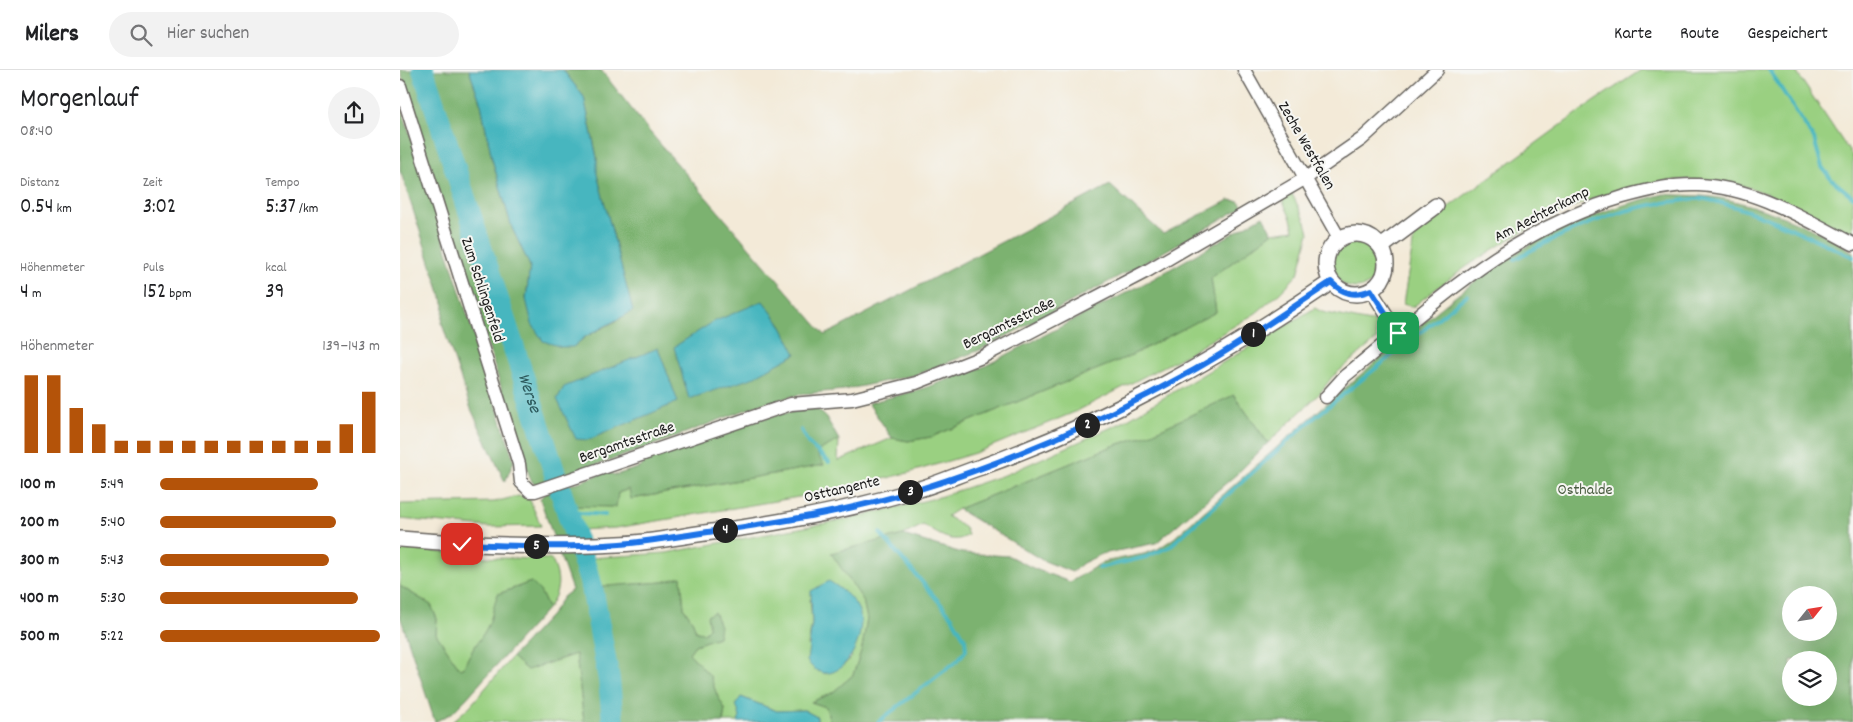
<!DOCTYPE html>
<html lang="de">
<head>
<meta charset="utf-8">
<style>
	body { margin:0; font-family:Dekko,sans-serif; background:#f2f2f2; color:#202124; height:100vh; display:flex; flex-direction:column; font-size:19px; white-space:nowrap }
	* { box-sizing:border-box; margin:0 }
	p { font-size:16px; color:#757577 }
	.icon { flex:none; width:28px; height:28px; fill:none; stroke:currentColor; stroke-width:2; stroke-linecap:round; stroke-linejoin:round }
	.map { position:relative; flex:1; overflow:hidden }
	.panel { display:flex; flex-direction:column; background:#fff; width:400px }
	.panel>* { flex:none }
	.needle { width:32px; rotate:60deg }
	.controls { position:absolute; left:1382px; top:516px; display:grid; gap:10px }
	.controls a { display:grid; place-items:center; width:55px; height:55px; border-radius:50%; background:#fff; box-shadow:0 5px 20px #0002; font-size:25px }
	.pin { position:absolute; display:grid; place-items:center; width:42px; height:42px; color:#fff; margin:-21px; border-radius:10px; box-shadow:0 2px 8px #0006 }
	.km { position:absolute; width:25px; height:25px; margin:-12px; border-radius:50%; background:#222; color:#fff; font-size:14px; line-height:25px; text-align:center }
	.round { display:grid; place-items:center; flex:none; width:52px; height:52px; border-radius:26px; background:#f2f2f2 }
	.head { display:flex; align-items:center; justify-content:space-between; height:85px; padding:0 20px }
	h1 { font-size:28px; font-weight:600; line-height:38px }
	.metrics { display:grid; grid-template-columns:repeat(3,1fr); gap:8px; height:85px; padding:5px 20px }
	.metrics div { display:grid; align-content:center }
	.metrics b { font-size:21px; font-weight:600 }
	.metrics small { font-size:14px; font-weight:400 }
	.metrics p { font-size:14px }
	.chart { height:140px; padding:10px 20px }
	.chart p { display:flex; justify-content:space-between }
	.chart svg { width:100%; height:90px; margin-top:5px; stroke:#b45309; stroke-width:6 }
	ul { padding:0 20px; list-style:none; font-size:16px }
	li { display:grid; grid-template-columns:80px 60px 1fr; align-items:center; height:38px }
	li i { height:12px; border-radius:6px; background:#b45309 }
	header { display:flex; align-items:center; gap:30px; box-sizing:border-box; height:70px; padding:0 25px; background:#fff; border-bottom:1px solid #e0e0e0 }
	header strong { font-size:24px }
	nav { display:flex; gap:28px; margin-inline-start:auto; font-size:18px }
	.search { width:350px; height:45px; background:#f2f2f2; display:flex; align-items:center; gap:12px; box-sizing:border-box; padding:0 18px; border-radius:28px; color:#757577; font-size:19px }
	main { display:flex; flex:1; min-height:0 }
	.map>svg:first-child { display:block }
</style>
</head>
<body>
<header>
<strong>Milers</strong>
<div class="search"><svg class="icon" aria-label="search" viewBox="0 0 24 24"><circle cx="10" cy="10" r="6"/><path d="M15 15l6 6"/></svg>Hier suchen</div>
<nav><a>Karte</a><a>Route</a><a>Gespeichert</a></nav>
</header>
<main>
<section class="panel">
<div class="head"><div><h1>Morgenlauf</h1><p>08:40</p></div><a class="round"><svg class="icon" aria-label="share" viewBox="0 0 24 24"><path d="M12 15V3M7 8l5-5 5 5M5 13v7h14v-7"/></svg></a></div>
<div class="metrics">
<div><p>Distanz</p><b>0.54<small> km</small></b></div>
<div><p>Zeit</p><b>3:02</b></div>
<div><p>Tempo</p><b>5:37<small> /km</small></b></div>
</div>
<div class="metrics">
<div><p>Höhenmeter</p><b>4<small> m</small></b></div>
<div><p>Puls</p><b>152<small> bpm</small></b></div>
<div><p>kcal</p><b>39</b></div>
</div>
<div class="chart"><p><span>Höhenmeter</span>139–143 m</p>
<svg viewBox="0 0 160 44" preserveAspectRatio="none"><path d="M5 44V6M15 44V6M25 44V22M35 44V30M45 44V38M55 44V38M65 44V38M75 44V38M85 44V38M95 44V38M105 44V38M115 44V38M125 44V38M135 44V38M145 44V30M155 44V14"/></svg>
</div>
<ul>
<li><b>100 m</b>5:49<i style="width:72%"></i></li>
<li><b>200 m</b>5:40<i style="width:80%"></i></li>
<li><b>300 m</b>5:43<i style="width:77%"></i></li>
<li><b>400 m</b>5:30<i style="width:90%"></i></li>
<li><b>500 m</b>5:22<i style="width:100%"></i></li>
</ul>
</section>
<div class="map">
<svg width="1453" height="652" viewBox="0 0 1453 652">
	<rect width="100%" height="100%" fill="#f6f6f2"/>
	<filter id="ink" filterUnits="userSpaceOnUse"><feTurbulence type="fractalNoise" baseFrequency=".02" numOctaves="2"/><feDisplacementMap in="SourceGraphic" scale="10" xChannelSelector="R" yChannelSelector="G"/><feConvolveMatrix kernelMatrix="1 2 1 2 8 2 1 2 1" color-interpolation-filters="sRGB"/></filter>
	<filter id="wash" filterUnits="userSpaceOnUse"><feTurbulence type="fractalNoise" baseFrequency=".0096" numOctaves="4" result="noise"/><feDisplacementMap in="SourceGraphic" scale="20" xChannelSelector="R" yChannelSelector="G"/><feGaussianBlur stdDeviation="1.12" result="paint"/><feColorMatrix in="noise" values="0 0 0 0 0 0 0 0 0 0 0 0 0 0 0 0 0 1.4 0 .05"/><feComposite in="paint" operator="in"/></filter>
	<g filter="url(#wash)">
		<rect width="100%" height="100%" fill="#f3ead8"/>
		<path fill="#9ad081" stroke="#5b764e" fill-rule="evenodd" d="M1241,0h154l58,87v79c-36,-17 -78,-44 -118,-52 -112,-24 -238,55 -322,123l-10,-3 11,-67 29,-26 150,-109z
			M891,122l15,30 3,11 -11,41 -18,19 -24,20 -70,42 -111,57 -100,41 -67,20 -74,18 -218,37 -38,2 -8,-24 46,1 2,-14 11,-4 3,10 192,-34 -8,-13 23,-12 -1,21 54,-23 16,3 23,-4 199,-81 86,-44 -5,-34 61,-45 22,-3 -3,-11 -9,-20z
			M932 194a24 24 0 1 1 48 0a24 24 0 1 1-48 0Z
			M915,238l7,4 48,10 4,-2 3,19 -45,38 -12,16 -52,50 -34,-48 -84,39 -37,12 -155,63 -11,7 18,12 3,7c-15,11 -31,-2 -45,-10l-20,10 -71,18 31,47 4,19 -5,29 -9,27 -21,18 -21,9 15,5 4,15h-13v-5l-13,-7 -27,1 -36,-14v21l-3,4h-15l2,-13 -8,-14 -7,-19 -21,-23 6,-8 23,-8 -9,-9 -5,5 -8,-1 -3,-10 -9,-14 -3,-30 -18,4 -63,5 -11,-29 77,-5 182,-34 88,-21 71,-24 114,-51zM410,529l42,58 -10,10 -17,7 -17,-29 4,-22z
			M118,426l11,2 12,28 -52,1 -89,-8v-15l94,-2z
			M0,478l97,10 54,1c10,18 9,33 -3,49l-8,-17 -9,-9 -33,12c-4,9 -5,19 -8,28 -7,16 -20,28 -26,45l-4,2 -24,-35 1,-15 -6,-14 -31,-19z
			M176,584l8,68h-132l18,-16 42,-49 15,13z"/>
		<path fill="#7bb26f" stroke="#4c6746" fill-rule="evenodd" d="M0,0h69l12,34 11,55 20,69 18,38 -4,33 47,48 12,-10 35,-18 -4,-74 -20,-71 1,-16 -13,-61 -21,-27h38l48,61 176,204 285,-150 53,49 66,-34 10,1 4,6 -99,56 -164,87 -65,25 -71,15 -42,4 -41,10 -123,47 -99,33 -6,-1 -3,-5z
			M0,33l114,358 -9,21 -34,-73 -29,-85 2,-19 -44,-135z
			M1264,124c20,2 41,1 61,5 38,8 97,31 128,53v470h-1023l-4,-15 -15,-5 21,-9 21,-18 9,-27 5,-29 -4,-19 -32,-47 72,-18 59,18 47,3 26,13 35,13 33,-20 41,-8 14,-5 16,-11c80,-70 158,-141 240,-208 38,-31 76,-63 119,-87 40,-23 86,-38 131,-49zM1391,525h38v37h-38zM1391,590h38v38h-38z
			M863,146l9,17 -61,45 5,34 -86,44 -199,81 -23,4 -16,-3 -24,-35 51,-13 64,-23 168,-87z
			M834,325l34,48 -30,30 -82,70 -54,11 -19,9 -11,9 -30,-12 -84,-51 155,-63 37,-12z
			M417,339l9,8 13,23 -23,12 8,13 -193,34 -2,-10 -11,4 -2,14 -50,-1 26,81 71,-5 18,-5 3,31 9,14 3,10 8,1 5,-5 -2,-12 7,-4 6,14 -2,11 -23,8 -6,8 21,23 7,19 8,14 -2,13h-139l-8,-68 -49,16 -15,-13 39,-42 12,-18 9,-7 -32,-91 4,-5 63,-22 8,3 26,-8 6,-8c55,-19 111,-46 170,-50z
			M131,512l9,9 8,17 -83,92 -13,13 -17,9 -35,-106v-30l31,19 6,14 -1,15 24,35 4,-2c6,-17 19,-29 26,-46 3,-8 4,-18 8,-27z"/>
		<path fill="#46b6bf" stroke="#31696e" d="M69,0h94l21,27 13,61v16l36,137 -48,26 -12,10h-12l-18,-6 -11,-17 -6,-25 4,-33 -18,-38 -20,-69 -11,-55z
			M363,231l18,24 15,29 -44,24 -63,21 -15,-52 39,-25z
			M258,278l20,54 -90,38 -12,-1 -19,-40 7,-12z
			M429,511c11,7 22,15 28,26 16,28 -22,93 -50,54l5,-38 -1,-32z
			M341,627l36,14 27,-1 13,7v5h-79l2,-5 -4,-13z"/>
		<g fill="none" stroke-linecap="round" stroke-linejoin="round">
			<path stroke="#46b6bf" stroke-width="4" d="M1369,0l45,69 8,28 9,12 22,18
				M1115,189c51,-28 106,-53 164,-58 8,-1 18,-3 26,-2 53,11 100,36 148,58
				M401,360l7,13 21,19
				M168,442l37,3
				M699,498l47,-11 23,-10 140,-125 158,-127
				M478,652l80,-62 8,-10 -1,-11 -13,-22 -72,-84"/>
			<path stroke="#46b6bf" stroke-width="22" id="s1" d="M23,0l169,517 17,93 4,42"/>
		</g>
	</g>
	<g filter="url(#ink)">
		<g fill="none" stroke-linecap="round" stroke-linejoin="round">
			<g stroke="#67645e" stroke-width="15">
				<path id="minor" d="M844,0l95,168
					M0,16l119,378 2,18 9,9h5l256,-87 61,-5 64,-16 66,-26 165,-86 159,-93 56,-39 75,-69
					M971,220l27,43
					M926,327l19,-21c89,-72 165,-146 278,-179 25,-7 50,-13 75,-12 56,2 107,34 155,59"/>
			</g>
			<g stroke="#67645e" stroke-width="18">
				<path id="tertiary" d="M926 194a30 30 0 1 1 60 0a30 30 0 1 1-60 0Z
					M981,177l55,-41
					M0,469c73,6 145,9 218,5 31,-1 63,-8 94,-12 68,-9 137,-22 204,-42 22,-6 43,-16 65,-23 126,-45 240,-110 350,-185"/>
			</g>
			<use href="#minor" stroke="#fff" stroke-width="12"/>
			<use href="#tertiary" stroke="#fff" stroke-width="15"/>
		</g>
	</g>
	<g fill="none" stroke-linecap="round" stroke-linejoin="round" filter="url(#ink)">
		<g stroke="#fff" stroke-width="10">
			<path id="route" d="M62,474c53,2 106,4 158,0 29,-2 59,-8 88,-12 70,-9 142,-21 209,-42 96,-30 189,-71 277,-120 48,-27 92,-58 137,-88 12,12 24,15 40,8l27,43"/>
		</g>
		<use href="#route" stroke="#1a73e8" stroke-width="6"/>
	</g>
	<g text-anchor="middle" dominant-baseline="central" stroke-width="4" stroke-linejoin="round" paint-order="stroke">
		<g font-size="16" fill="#1c1c1c" stroke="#f6f6f2">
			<text transform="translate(906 76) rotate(60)">Zeche Westfalen</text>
			<text transform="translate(1142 145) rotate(-27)">Am Aechterkamp</text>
			<text transform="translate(82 220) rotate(72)">Zum Schlingenfeld</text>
			<text transform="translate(609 254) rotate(-26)">Bergamtsstraße</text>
			<text transform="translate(227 373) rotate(-19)">Bergamtsstraße</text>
			<text transform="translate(442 420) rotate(-13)">Osttangente</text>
		</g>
		<g font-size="16" fill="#485b3f" stroke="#f6f6f2">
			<text x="1185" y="420">Osthalde</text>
		</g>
		<g font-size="18" font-style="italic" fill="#2d5a5d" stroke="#f6f6f2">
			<text stroke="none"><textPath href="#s1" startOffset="340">Werse</textPath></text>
		</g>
	</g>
</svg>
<div class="controls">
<a><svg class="needle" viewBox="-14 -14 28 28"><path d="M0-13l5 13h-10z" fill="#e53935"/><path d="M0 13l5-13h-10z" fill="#757577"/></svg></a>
<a><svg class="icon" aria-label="layers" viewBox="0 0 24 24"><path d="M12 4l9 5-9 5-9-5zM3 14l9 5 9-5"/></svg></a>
</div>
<div class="pin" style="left:998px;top:263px;background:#1e9e55"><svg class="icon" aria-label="arrive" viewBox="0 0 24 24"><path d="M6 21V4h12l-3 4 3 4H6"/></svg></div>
<div class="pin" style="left:62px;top:474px;background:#d93025"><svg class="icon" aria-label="check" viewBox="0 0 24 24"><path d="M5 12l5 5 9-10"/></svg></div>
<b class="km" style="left:853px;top:264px">1</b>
<b class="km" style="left:687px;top:355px">2</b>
<b class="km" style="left:510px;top:422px">3</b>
<b class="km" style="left:325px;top:460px">4</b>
<b class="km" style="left:136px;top:476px">5</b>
</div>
</main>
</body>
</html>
